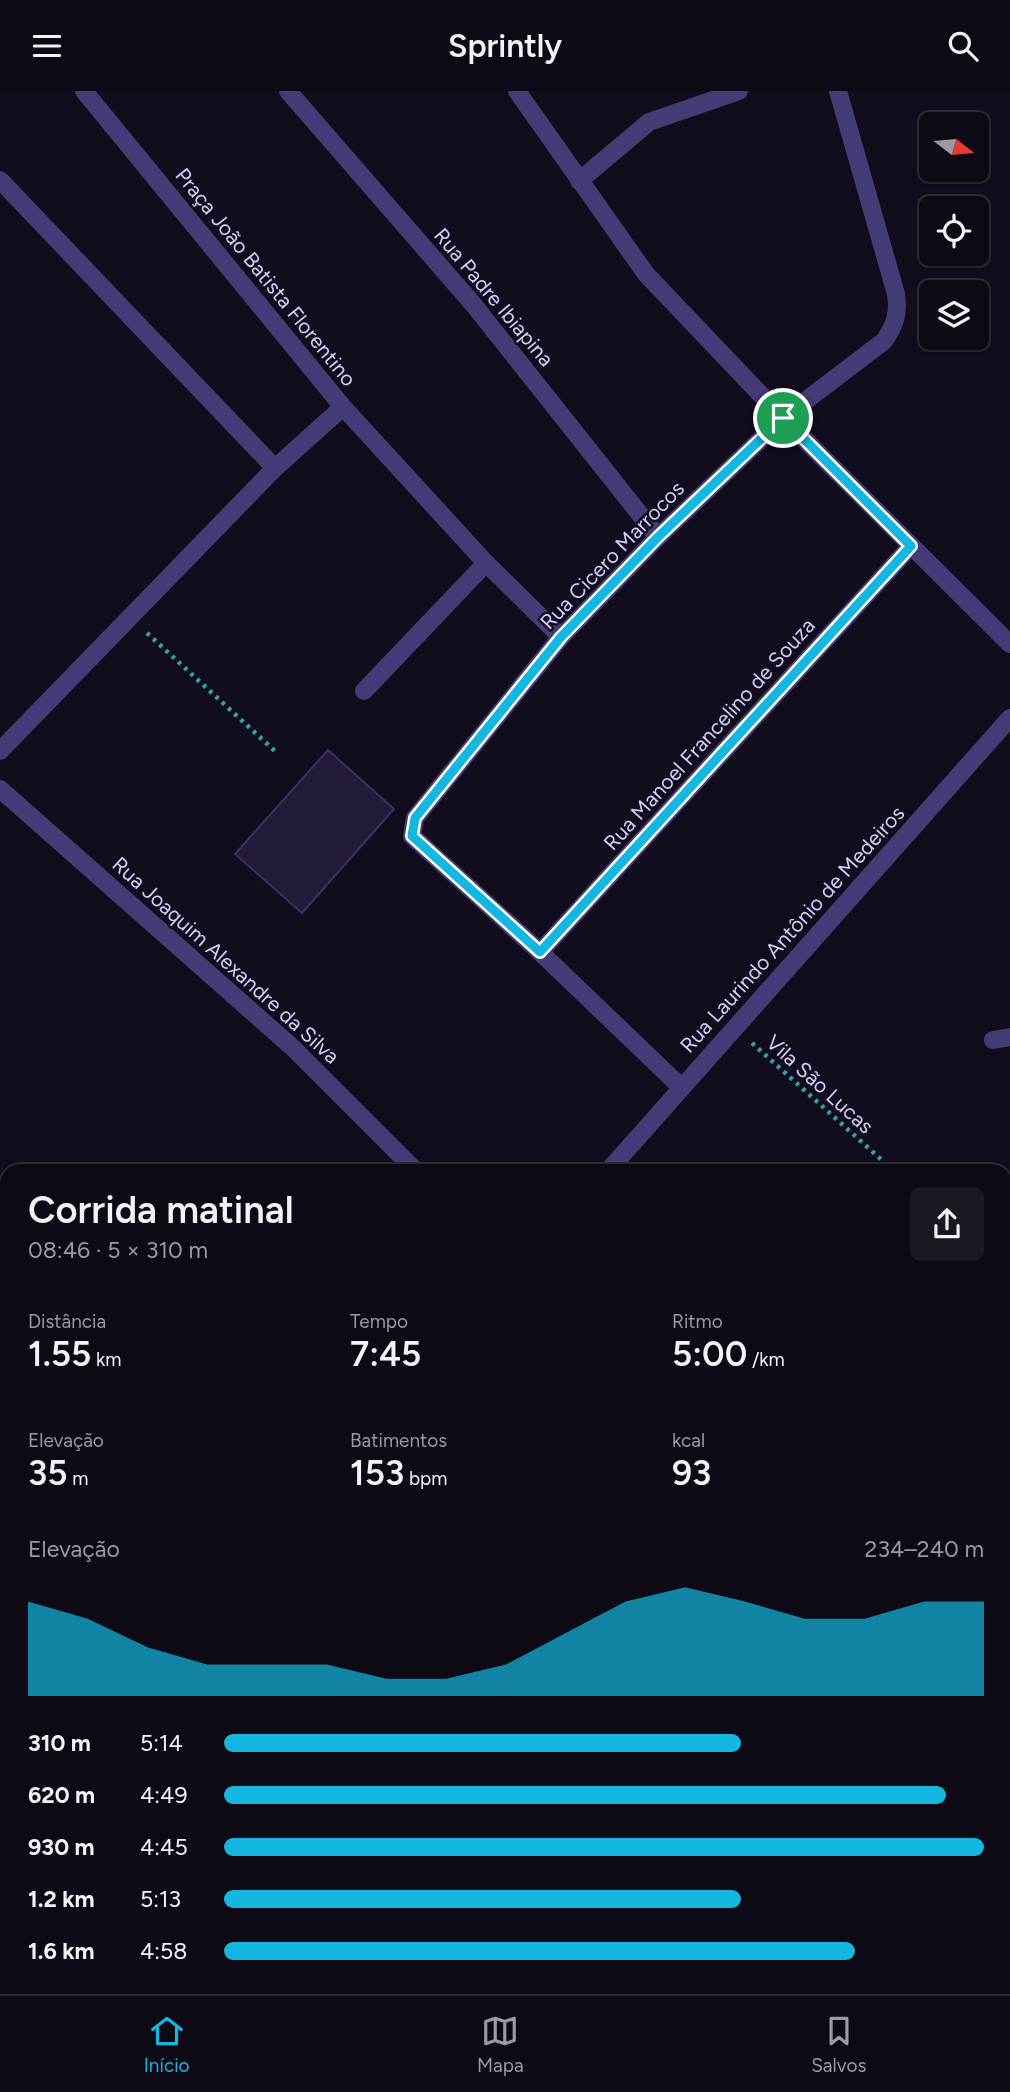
<!DOCTYPE html>
<html lang="pt">
<head>
<meta charset="utf-8">
<style>
	body { margin:0; font-family:Figtree,sans-serif; background:#1b1822; color:#f1f3f6; height:100vh; display:flex; flex-direction:column; font-size:26px; white-space:nowrap }
	* { box-sizing:border-box; margin:0 }
	p { font-size:23px; color:#9a9aa0 }
	.icon { flex:none; width:38px; height:38px; fill:none; stroke:currentColor; stroke-width:2; stroke-linecap:round; stroke-linejoin:round }
	.map { position:relative; flex:1; overflow:hidden }
	.drawer { position:absolute; left:0px; top:1073px; width:1012px; height:831px; display:flex; flex-direction:column; background:#0d0a15; border-radius:21px 21px 0 0; box-shadow:0 2px 5px #0004,0 0 0 2px #2d2b34 }
	.drawer>* { flex:none }
	.needle { width:46px; rotate:106deg }
	.tools { position:absolute; left:919px; top:21px; display:grid; gap:14px }
	.tools a { display:grid; place-items:center; width:70px; height:70px; border-radius:10px; background:#0d0a15; box-shadow:0 2px 5px #0004,0 0 0 2px #2d2b34; font-size:35px }
	.pin { position:absolute; display:grid; place-items:center; width:60px; height:60px; color:#fff; margin:-30px; border:4px solid #fff; border-radius:50%; box-shadow:0 2px 7px #0007 }
	.round { display:grid; place-items:center; flex:none; width:74px; height:74px; border-radius:10px; background:#1b1822 }
	.summary { display:flex; align-items:center; justify-content:space-between; height:119px; padding:0 28px }
	h1 { font-size:38px; font-weight:600; line-height:52px }
	.metrics { display:grid; grid-template-columns:repeat(3,1fr); gap:10px; height:119px; padding:7px 28px }
	.metrics div { display:grid; align-content:center }
	.metrics b { font-size:35px; font-weight:600 }
	.metrics small { font-size:19px; font-weight:400 }
	.metrics p { font-size:19px }
	.chart { height:196px; padding:14px 28px }
	.chart p { display:flex; justify-content:space-between }
	.chart svg { width:100%; height:126px; margin-top:7px; fill:#13b7e0; opacity:.7 }
	ul { padding:0 28px; list-style:none; font-size:23px }
	li { display:grid; grid-template-columns:112px 84px 1fr; align-items:center; height:52px }
	li i { height:18px; border-radius:9px; background:#13b7e0 }
	header { display:flex; justify-content:space-between; align-items:center; height:91px; padding:0 28px; background:#0d0a15; font-size:32px; font-weight:600 }
	.tab-bar { display:flex; justify-content:space-around; align-items:center; height:98px; border-top:2px solid #2d2b34; background:#0d0a15; font-size:19px; color:#9a9aa0 }
	.tab-bar a { display:grid; justify-items:center; gap:4px }
	.tab-bar .current { color:#13b7e0 }
	.map>svg:first-child { display:block }
</style>
</head>
<body>
<header><svg class="icon" aria-label="menu" viewBox="0 0 24 24"><path d="M4 6h16M4 12h16M4 18h16"/></svg>Sprintly<svg class="icon" aria-label="search" viewBox="0 0 24 24"><circle cx="10" cy="10" r="6"/><path d="M15 15l6 6"/></svg></header>
<div class="map">
<svg width="1010" height="1903" viewBox="0 0 1010 1903">
	<rect width="100%" height="100%" fill="#110d1c"/>
	<path fill="#241b3b" stroke="#3f2f65" stroke-width="2" d="M328,659l66,59 -92,104 -67,-59z"/>
	<g fill="none" stroke-linecap="round" stroke-linejoin="round">
		<path stroke="#37a0a4" stroke-width="4.5" stroke-dasharray="3.5 5" stroke-linecap="butt" d="M147,542l129,119
			M752,952l132,119
			M0,1775l7,2"/>
		<path stroke="#443c77" stroke-width="18" d="M288,0l185,213 185,233
			M517,0l129,183 137,144 227,226
			M0,89l275,288
			M579,90l70,-59 90,-31
			M343,316l143,156 75,74
			M364,600l122,-128
			M0,660l275,-283 68,-61 -259,-316
			M0,698l292,258 124,124
			M540,861l371,-406
			M993,949l17,-3
			M682,997l-142,-136 -128,-116 3,-18 146,-181 97,-100 125,-119 101,-77c11,-16 15,-27 12,-47l-58,-203
			M608,1080l402,-453
			M0,1166l7,6
			M1004,1225h6
			M0,1378l7,-1
			M1004,1409l6,-1
			M0,1651l7,-23
			M1004,1739l6,-1
			M392,1903l2,-6
			M622,1903l2,-6
			M874,1903l1,-6"/>
	</g>
	<g fill="none" stroke-linecap="round" stroke-linejoin="round">
		<g stroke="#fff" stroke-width="14">
			<path id="route" d="M783,327l128,128 -371,406 -128,-116 3,-18 146,-181 97,-100z"/>
		</g>
		<use href="#route" stroke="#13b7e0" stroke-width="9"/>
	</g>
	<g text-anchor="middle" dominant-baseline="central" stroke-width="5" stroke-linejoin="round" paint-order="stroke">
		<g font-size="21" fill="#d6ccfb" stroke="#110d1c">
			<text transform="translate(266 186) rotate(51)">Praça João Batista Florentino</text>
			<text transform="translate(494 206) rotate(50)">Rua Padre Ibiapina</text>
			<text transform="translate(612 464) rotate(-46)">Rua Cicero Marrocos</text>
			<text transform="translate(709 643) rotate(-48)">Rua Manoel Francelino de Souza</text>
			<text transform="translate(792 838) rotate(-48)">Rua Laurindo Antônio de Medeiros</text>
			<text transform="translate(226 869) rotate(42)">Rua Joaquim Alexandre da Silva</text>
			<text transform="translate(820 993) rotate(42)">Vila São Lucas</text>
		</g>
	</g>
</svg>
<div class="tools">
<a><svg class="needle" viewBox="-14 -14 28 28"><path d="M0-13l5 13h-10z" fill="#e53935"/><path d="M0 13l5-13h-10z" fill="#9a9aa0"/></svg></a>
<a><svg class="icon" aria-label="locate" viewBox="0 0 24 24"><circle cx="12" cy="12" r="6"/><path d="M12 2v4M12 18v4M2 12h4M18 12h4"/></svg></a>
<a><svg class="icon" aria-label="layers" viewBox="0 0 24 24"><path d="M12 4l9 5-9 5-9-5zM3 14l9 5 9-5"/></svg></a>
</div>
<div class="pin" style="left:783px;top:327px;background:#1e9e55"><svg class="icon" aria-label="arrive" viewBox="0 0 24 24"><path d="M6 21V4h12l-3 4 3 4H6"/></svg></div>
<section class="drawer">
<div class="summary"><div><h1>Corrida matinal</h1><p>08:46 · 5 × 310 m</p></div><a class="round"><svg class="icon" aria-label="share" viewBox="0 0 24 24"><path d="M12 15V3M7 8l5-5 5 5M5 13v7h14v-7"/></svg></a></div>
<div class="metrics">
<div><p>Distância</p><b>1.55<small> km</small></b></div>
<div><p>Tempo</p><b>7:45</b></div>
<div><p>Ritmo</p><b>5:00<small> /km</small></b></div>
</div>
<div class="metrics">
<div><p>Elevação</p><b>35<small> m</small></b></div>
<div><p>Batimentos</p><b>153<small> bpm</small></b></div>
<div><p>kcal</p><b>93</b></div>
</div>
<div class="chart"><p><span>Elevação</span>234–240 m</p>
<svg viewBox="0 0 160 44" preserveAspectRatio="none"><path d="M0 44V11L10 17L20 27L30 33L40 33L50 33L60 38L70 38L80 33L90 22L100 11L110 6L120 11L130 17L140 17L150 11L160 11V44z"/></svg>
</div>
<ul>
<li><b>310 m</b>5:14<i style="width:68%"></i></li>
<li><b>620 m</b>4:49<i style="width:95%"></i></li>
<li><b>930 m</b>4:45<i style="width:100%"></i></li>
<li><b>1.2 km</b>5:13<i style="width:68%"></i></li>
<li><b>1.6 km</b>4:58<i style="width:83%"></i></li>
</ul>
</section>
</div>
<nav class="tab-bar">
<a class="current"><svg class="icon" aria-label="home" viewBox="0 0 24 24"><path d="M3 11l9-7 9 7M6 9v11h12V9"/></svg>Início</a>
<a><svg class="icon" aria-label="map" viewBox="0 0 24 24"><path d="M3 6l6-2 6 2 6-2v14l-6 2-6-2-6 2zM9 4v14M15 6v14"/></svg>Mapa</a>
<a><svg class="icon" aria-label="saved" viewBox="0 0 24 24"><path d="M7 4h10v16l-5-4-5 4z"/></svg>Salvos</a>
</nav>
</body>
</html>
